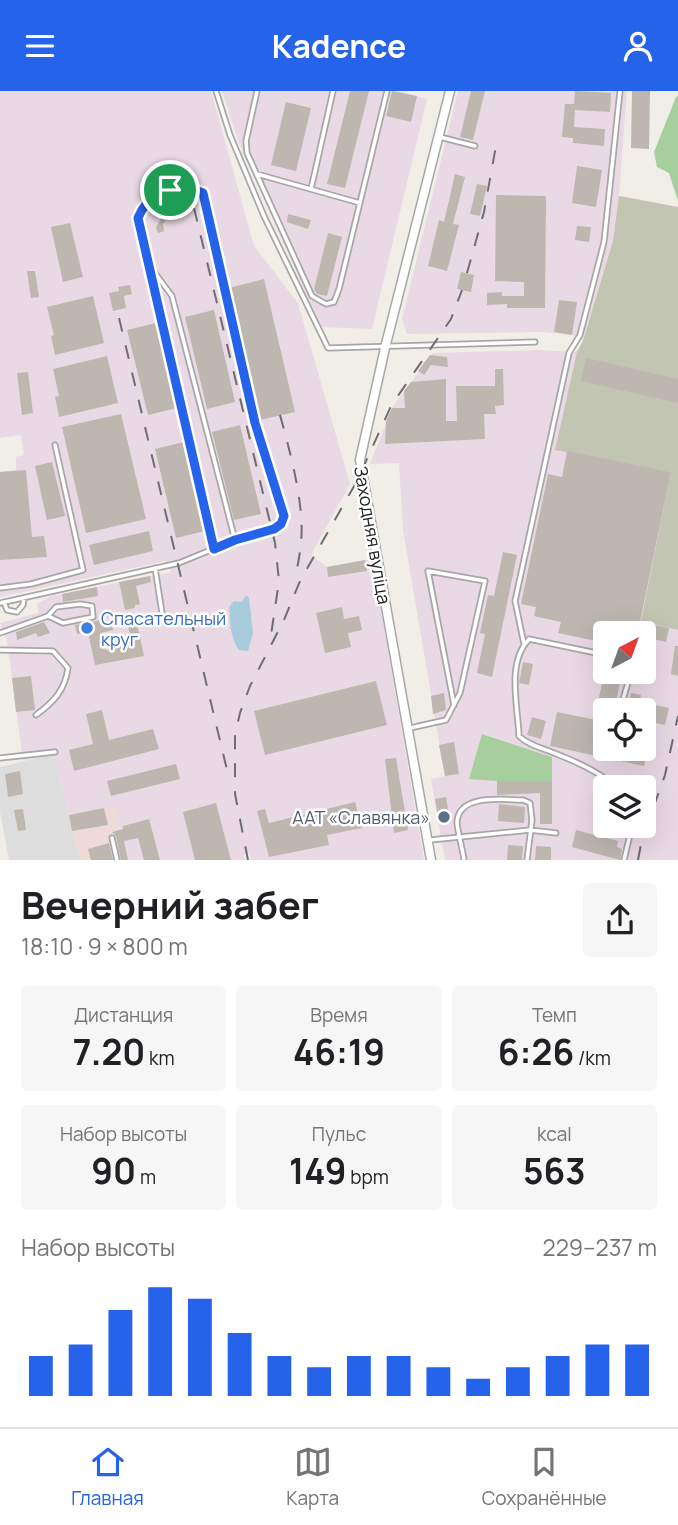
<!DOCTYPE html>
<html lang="ru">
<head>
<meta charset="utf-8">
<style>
	body { margin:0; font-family:Manrope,sans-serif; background:#f6f6f6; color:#202124; height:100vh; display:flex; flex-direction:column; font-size:26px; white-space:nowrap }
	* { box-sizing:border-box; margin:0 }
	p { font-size:23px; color:#757577 }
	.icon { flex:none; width:38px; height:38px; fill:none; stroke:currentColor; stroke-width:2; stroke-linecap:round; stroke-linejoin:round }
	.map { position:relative; height:769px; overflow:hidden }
	.sheet { display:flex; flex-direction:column; background:#fff; flex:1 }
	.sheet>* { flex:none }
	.needle { width:46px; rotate:41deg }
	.buttons { position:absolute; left:593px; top:530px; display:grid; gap:14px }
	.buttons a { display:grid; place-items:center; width:63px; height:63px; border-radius:7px; background:#fff; box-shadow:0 7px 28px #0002; font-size:35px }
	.pin { position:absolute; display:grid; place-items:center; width:60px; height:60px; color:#fff; margin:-30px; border:4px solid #fff; border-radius:50%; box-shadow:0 2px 7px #0007 }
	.round { display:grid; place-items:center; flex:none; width:74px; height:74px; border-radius:7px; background:#f6f6f6 }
	.headline { display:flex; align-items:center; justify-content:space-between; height:119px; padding:0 21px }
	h1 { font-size:38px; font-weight:700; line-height:52px }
	.figures { display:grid; grid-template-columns:repeat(3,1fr); gap:10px; height:119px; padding:7px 21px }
	.figures div { display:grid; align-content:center; border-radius:7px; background:#f6f6f6; text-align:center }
	.figures b { font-size:35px; font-weight:700 }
	.figures small { font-size:19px; font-weight:400 }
	.figures p { font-size:19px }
	.chart { height:196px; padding:14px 21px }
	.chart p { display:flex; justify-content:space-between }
	.chart svg { width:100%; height:126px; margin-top:7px; stroke:#2563eb; stroke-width:6 }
	header { display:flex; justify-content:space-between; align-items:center; height:91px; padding:0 21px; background:#2563eb; color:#fff; font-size:32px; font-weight:700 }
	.tab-bar { display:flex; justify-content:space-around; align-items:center; height:98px; border-top:2px solid #e0e0e0; background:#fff; font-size:19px; color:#757577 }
	.tab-bar a { display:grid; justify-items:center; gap:4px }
	.tab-bar .on { color:#2563eb }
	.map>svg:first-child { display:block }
</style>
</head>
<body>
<header><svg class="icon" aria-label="menu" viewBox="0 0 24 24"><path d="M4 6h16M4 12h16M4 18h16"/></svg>Kadence<svg class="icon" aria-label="person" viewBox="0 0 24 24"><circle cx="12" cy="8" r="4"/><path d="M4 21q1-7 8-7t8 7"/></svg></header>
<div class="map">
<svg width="678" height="769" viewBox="0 0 678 769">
	<rect width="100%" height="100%" fill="#f0eee7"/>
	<path fill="#dedddd" d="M50,664l6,9 24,96h-71l-9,-48v-45z"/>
	<path fill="#f0dad7" d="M114,716l14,53h-48l-11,-45z"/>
	<path fill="#e9d9e5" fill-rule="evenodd" d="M0,0h211l43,155 44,57 52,181 -39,71 16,12 45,-8 4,20 -3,5 1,7 4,1 46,268h-173l-2,-7 -5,2 1,5h-117l-14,-53 -45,8 -13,-51 -6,-9 -27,6 -16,-120 -7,-18 38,-10 -1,-9 14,-8 120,-24 -5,-11 -166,36v-125l16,-2v-13l8,-2 -3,-20 -21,3z
		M222,0h176l29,8 -55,230 -51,-2 -82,-184z
		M458,0h169l-8,105 59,11v653h-233l-14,-81 14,-3 -42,-246 -4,-67 -29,1 22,-56 41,-55 108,-3 35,2 7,-11 -11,-6 -28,-3 -137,2 -5,-15zM606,542h38v39h-38zM606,620h38v38h-38zM483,643l69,23 -82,22zM606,696h38v39h-38z"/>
	<path fill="#c3c5b3" d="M619,105l59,11v423l-37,-9 30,-149 -116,-22 22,-98 6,-11 30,-100z"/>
	<path fill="#a7ce9d" d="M678,5v105l-9,-28 -12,-6 -3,-15 22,-55z
		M482,643l70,23v24h-55l-28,-2z"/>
	<path fill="#a9ccdc" d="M246,504l3,3 4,35 -5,18 -9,-1c-10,-15 -8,-27 -10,-43l5,-6 8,1z"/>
	<path fill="#bdb7b0" d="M350,0h19l-24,97 -18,-4z
		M392,0l25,5 -6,26 -25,-6z
		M471,0h14l-12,49 -13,-3z
		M575,0l36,2 -1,19 -35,-2 -1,17 31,2 -1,17 -31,-3v-5l-11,-1 3,-33h9z
		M632,0h18l-1,58 -18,-1z
		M286,11l25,6 -15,63 -25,-6z
		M577,75l25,4 -6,37 -24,-4z
		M455,83l10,3 -12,47 6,1 -12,46 -19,-5 11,-46 5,2z
		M477,93l10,2 -7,30 -10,-2z
		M496,104l50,1 -1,112h-38v-4l-20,1v-12l15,-1v4h22v-14l-29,-1z
		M168,113l6,2 -2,5h11l1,5 -6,2 -6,-7 -9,13 1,7 -6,2 -2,-5z
		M288,123l23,6 -3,9 -21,-7z
		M70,132l13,54 -20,5 -12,-55z
		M577,135l14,1 -2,15 -14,-2z
		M328,142l14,4 -15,59 -10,-2 -3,-5z
		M27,180h8l4,26 -8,1z
		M461,181l13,3 -3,17 -14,-3z
		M264,188l31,133 -35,8 -31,-132z
		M130,194l2,9 -8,2 2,12 -13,3 -4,-18 10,-2 -1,-4z
		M93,205l11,47 -49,12 -4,-19 3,-1 -7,-28z
		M559,209l18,2 -5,33 -18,-3z
		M214,219l21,92 -28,7 -22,-92z
		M156,232l21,85 -29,7 -21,-85z
		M430,264l17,2 1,10 -17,-2 -7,10 -6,-4z
		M107,265l11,47 -59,14 -4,-20 4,-1 -6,-27z
		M586,267l92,21v24l-97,-22z
		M495,278h8l1,36 -9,1 1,8h-12l1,25 -100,5 1,-23 6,-13h13l-1,-17 7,-9 35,-3v42h11l-1,-35h39z
		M28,281l5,41 -11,2 -5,-42z
		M121,323l25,105 -60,14 -24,-106z
		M240,334l21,89 -27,6 -22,-88z
		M184,351l21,89 -29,7 -21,-89z
		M567,360l104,21 -31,150 29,6 -3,14 -22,-5v-4h-38v10l-48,-10 3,-11 -27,-6 2,-9 -15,-3 27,-130 14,3z
		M52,371l13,54 -18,4 -12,-54z
		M26,379l6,67 12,-1 3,21 -47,3v-88z
		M149,440l4,20 -59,14 -5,-20z
		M503,461l14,3 -25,122 -15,-4 8,-39 -5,-1 8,-38 6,1z
		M365,469l2,11 -39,6 -1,-10z
		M150,485l1,6 -15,4 4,18 -5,1v3l-10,2 -6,-28z
		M97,496l1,9 -35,6 -1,-8z
		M342,516l2,12 15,-3 3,14 -14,3 3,14 -26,6 -9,-40z
		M136,528l8,37 -49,9 -7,-33 -11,2 -2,-9 26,-5 1,6 9,-2 2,6 -12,3 4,17 27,-5 -5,-24z
		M44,531l6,11 -12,4 -2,-4 -19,7 -1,-8z
		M675,555h3v30l-7,-2z
		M523,571l10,2 -4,21 -10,-2z
		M604,583l17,4 -6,28 -17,-4z
		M31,585l4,34 -19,2 -4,-34z
		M376,590l11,44 -122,30 -11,-44z
		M444,602l2,17 -13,4 -2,-18z
		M631,602l10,2 -3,15 -10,-3z
		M655,614l14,3 -4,17 -14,-3z
		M102,619l7,30 44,-11 6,20 -85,22 -5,-21 24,-6 -7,-30z
		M557,621l49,10v27h38v-19l7,1 -7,35 -94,-20z
		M532,626l14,4 -5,18 -14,-4z
		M454,651l5,32 -14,2 -6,-31z
		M396,667l12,72 -14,3 -9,-74z
		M176,673l4,15 -69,17 -4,-15z
		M20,680l3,23 -15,3 -3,-23z
		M497,690h55v43h-12v-31l-43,2z
		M446,706l4,24 -11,2 -4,-24z
		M355,711l7,26 -35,7 2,10 -60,12 -12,-46 8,-2 4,14z
		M216,712l15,57h-36l-12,-48z
		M499,713l26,3 -1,16 -26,-2z
		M104,717l4,17 -36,6 -3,-16z
		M23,718l3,21 -8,1 -4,-21z
		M149,728l11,41h-16l-6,-22 -14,3 4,19h-7l-5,-23 -4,-5 11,-3v-3z
		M576,739l42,11 -1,6 5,2 -2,11 -48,-13z
		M109,752l4,17h-22l-3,-11z
		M508,754l15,1 -1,14h-15z
		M536,755l15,1v13h-16z"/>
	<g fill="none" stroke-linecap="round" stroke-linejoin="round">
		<g stroke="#a7a7a7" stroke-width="7">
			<path id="lane" d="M216,0l14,44 34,81 64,132 207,-6
				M257,0l-11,50 1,12 65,143 14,8 8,-2 5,-13 48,-198
				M440,46l35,9
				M257,83l103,29
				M311,98l22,-98
				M150,177l64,281
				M155,477l8,51
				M0,497l31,-4 52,-14 -28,-125
				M4,511l3,8 10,2 6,-7 1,-7
				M0,512l179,-40 56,-23 39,-11 7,-5 3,-8 -29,-93 -52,-230 -16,-6 -36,10 -10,12 -3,9 11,47 23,31 63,244
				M0,542l48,-17 8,-9 24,-3 12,2 1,11 -30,6 -15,-7
				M524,553l-9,-43 54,-248 11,-18 24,-93 16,-151
				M0,559l53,1 15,17c-3,22 -14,34 -32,47
				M606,564l-77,-16c-23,24 -11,67 -10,97 9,9 23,12 35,17 21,8 46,19 62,34
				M620,619l11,-38
				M410,637l36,-8 14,-27 25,-112 -57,-10 26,134
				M0,667l55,-6
				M112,747l5,22
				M430,749l100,-10 26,3
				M464,769c-1,-9 -7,-31 -7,-38 2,-29 47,-22 66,-22l7,3 2,17 -5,40
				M624,769l8,-34"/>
		</g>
		<g stroke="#a7a7a7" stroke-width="11">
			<path id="street" d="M431,769l-71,-400 25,-112 65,-257"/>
		</g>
		<use href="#lane" stroke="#fff" stroke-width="3.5"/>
		<use href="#street" stroke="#fff" stroke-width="8"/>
		<path stroke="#6e6e6e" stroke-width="2" stroke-dasharray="14 14" stroke-linecap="butt" d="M194,117l81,335 4,38 -8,54
			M467,182l17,-61 13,-72
			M119,227l109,456
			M280,324c10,36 25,91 21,128 -1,12 -4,25 -6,37
			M248,769l-13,-66v-59l5,-22 10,-27 34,-66 16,-39 57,-100 34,-75 60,-87 11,-29
			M638,769l4,-21 23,-64 13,-59"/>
	</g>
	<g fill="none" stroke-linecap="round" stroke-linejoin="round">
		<g stroke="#fff" stroke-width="14">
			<path id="route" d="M187,96l16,6 52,230 29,93 -3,8 -7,5 -39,11 -21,9 -76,-331c9,-23 26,-27 49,-31z"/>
		</g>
		<use href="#route" stroke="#2563eb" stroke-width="9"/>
	</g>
	<circle fill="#3f7fe0" stroke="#fff" stroke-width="2.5" cx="87" cy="537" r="7"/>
	<circle fill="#5c6f8a" stroke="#fff" stroke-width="2.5" cx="444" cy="726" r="7"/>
	<g text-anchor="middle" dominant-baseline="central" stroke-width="5" stroke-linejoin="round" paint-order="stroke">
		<g font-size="18" fill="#202020" stroke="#fff">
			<text transform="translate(373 444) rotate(80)">Заходняя вуліца</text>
		</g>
		<g font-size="18" fill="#366cbe" stroke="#fff" text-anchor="start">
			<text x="101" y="527">Спасательный<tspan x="101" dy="21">круг</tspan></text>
		</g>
		<g font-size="18" fill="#4e5e75" stroke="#fff" text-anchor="end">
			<text x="430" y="726">ААТ «Славянка»</text>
		</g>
	</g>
</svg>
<div class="buttons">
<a><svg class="needle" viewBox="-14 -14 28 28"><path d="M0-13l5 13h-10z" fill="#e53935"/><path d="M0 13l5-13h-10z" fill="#757577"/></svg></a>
<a><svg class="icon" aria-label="locate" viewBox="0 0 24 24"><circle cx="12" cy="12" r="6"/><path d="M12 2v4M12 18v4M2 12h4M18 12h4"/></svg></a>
<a><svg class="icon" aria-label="layers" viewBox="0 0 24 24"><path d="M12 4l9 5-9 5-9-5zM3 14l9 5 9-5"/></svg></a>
</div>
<div class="pin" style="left:170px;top:99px;background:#1e9e55"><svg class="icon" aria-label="arrive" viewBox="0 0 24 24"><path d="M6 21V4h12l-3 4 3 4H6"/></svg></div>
</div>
<section class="sheet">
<div class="headline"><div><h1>Вечерний забег</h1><p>18:10 · 9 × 800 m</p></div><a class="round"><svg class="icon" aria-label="share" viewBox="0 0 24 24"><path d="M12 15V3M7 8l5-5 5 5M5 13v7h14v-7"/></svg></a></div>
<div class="figures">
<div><p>Дистанция</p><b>7.20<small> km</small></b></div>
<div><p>Время</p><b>46:19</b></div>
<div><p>Темп</p><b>6:26<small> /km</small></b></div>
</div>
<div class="figures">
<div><p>Набор высоты</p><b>90<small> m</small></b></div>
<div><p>Пульс</p><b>149<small> bpm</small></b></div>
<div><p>kcal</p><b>563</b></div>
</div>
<div class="chart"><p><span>Набор высоты</span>229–237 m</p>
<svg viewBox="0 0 160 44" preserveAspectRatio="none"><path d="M5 44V30M15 44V26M25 44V14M35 44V6M45 44V10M55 44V22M65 44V30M75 44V34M85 44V30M95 44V30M105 44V34M115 44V38M125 44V34M135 44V30M145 44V26M155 44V26"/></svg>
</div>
</section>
<nav class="tab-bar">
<a class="on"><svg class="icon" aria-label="home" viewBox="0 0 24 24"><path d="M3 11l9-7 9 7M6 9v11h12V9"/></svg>Главная</a>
<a><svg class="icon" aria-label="map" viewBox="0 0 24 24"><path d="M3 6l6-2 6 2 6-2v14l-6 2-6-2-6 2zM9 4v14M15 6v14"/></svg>Карта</a>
<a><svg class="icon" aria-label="saved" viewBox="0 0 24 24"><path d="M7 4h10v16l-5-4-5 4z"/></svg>Сохранённые</a>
</nav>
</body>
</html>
